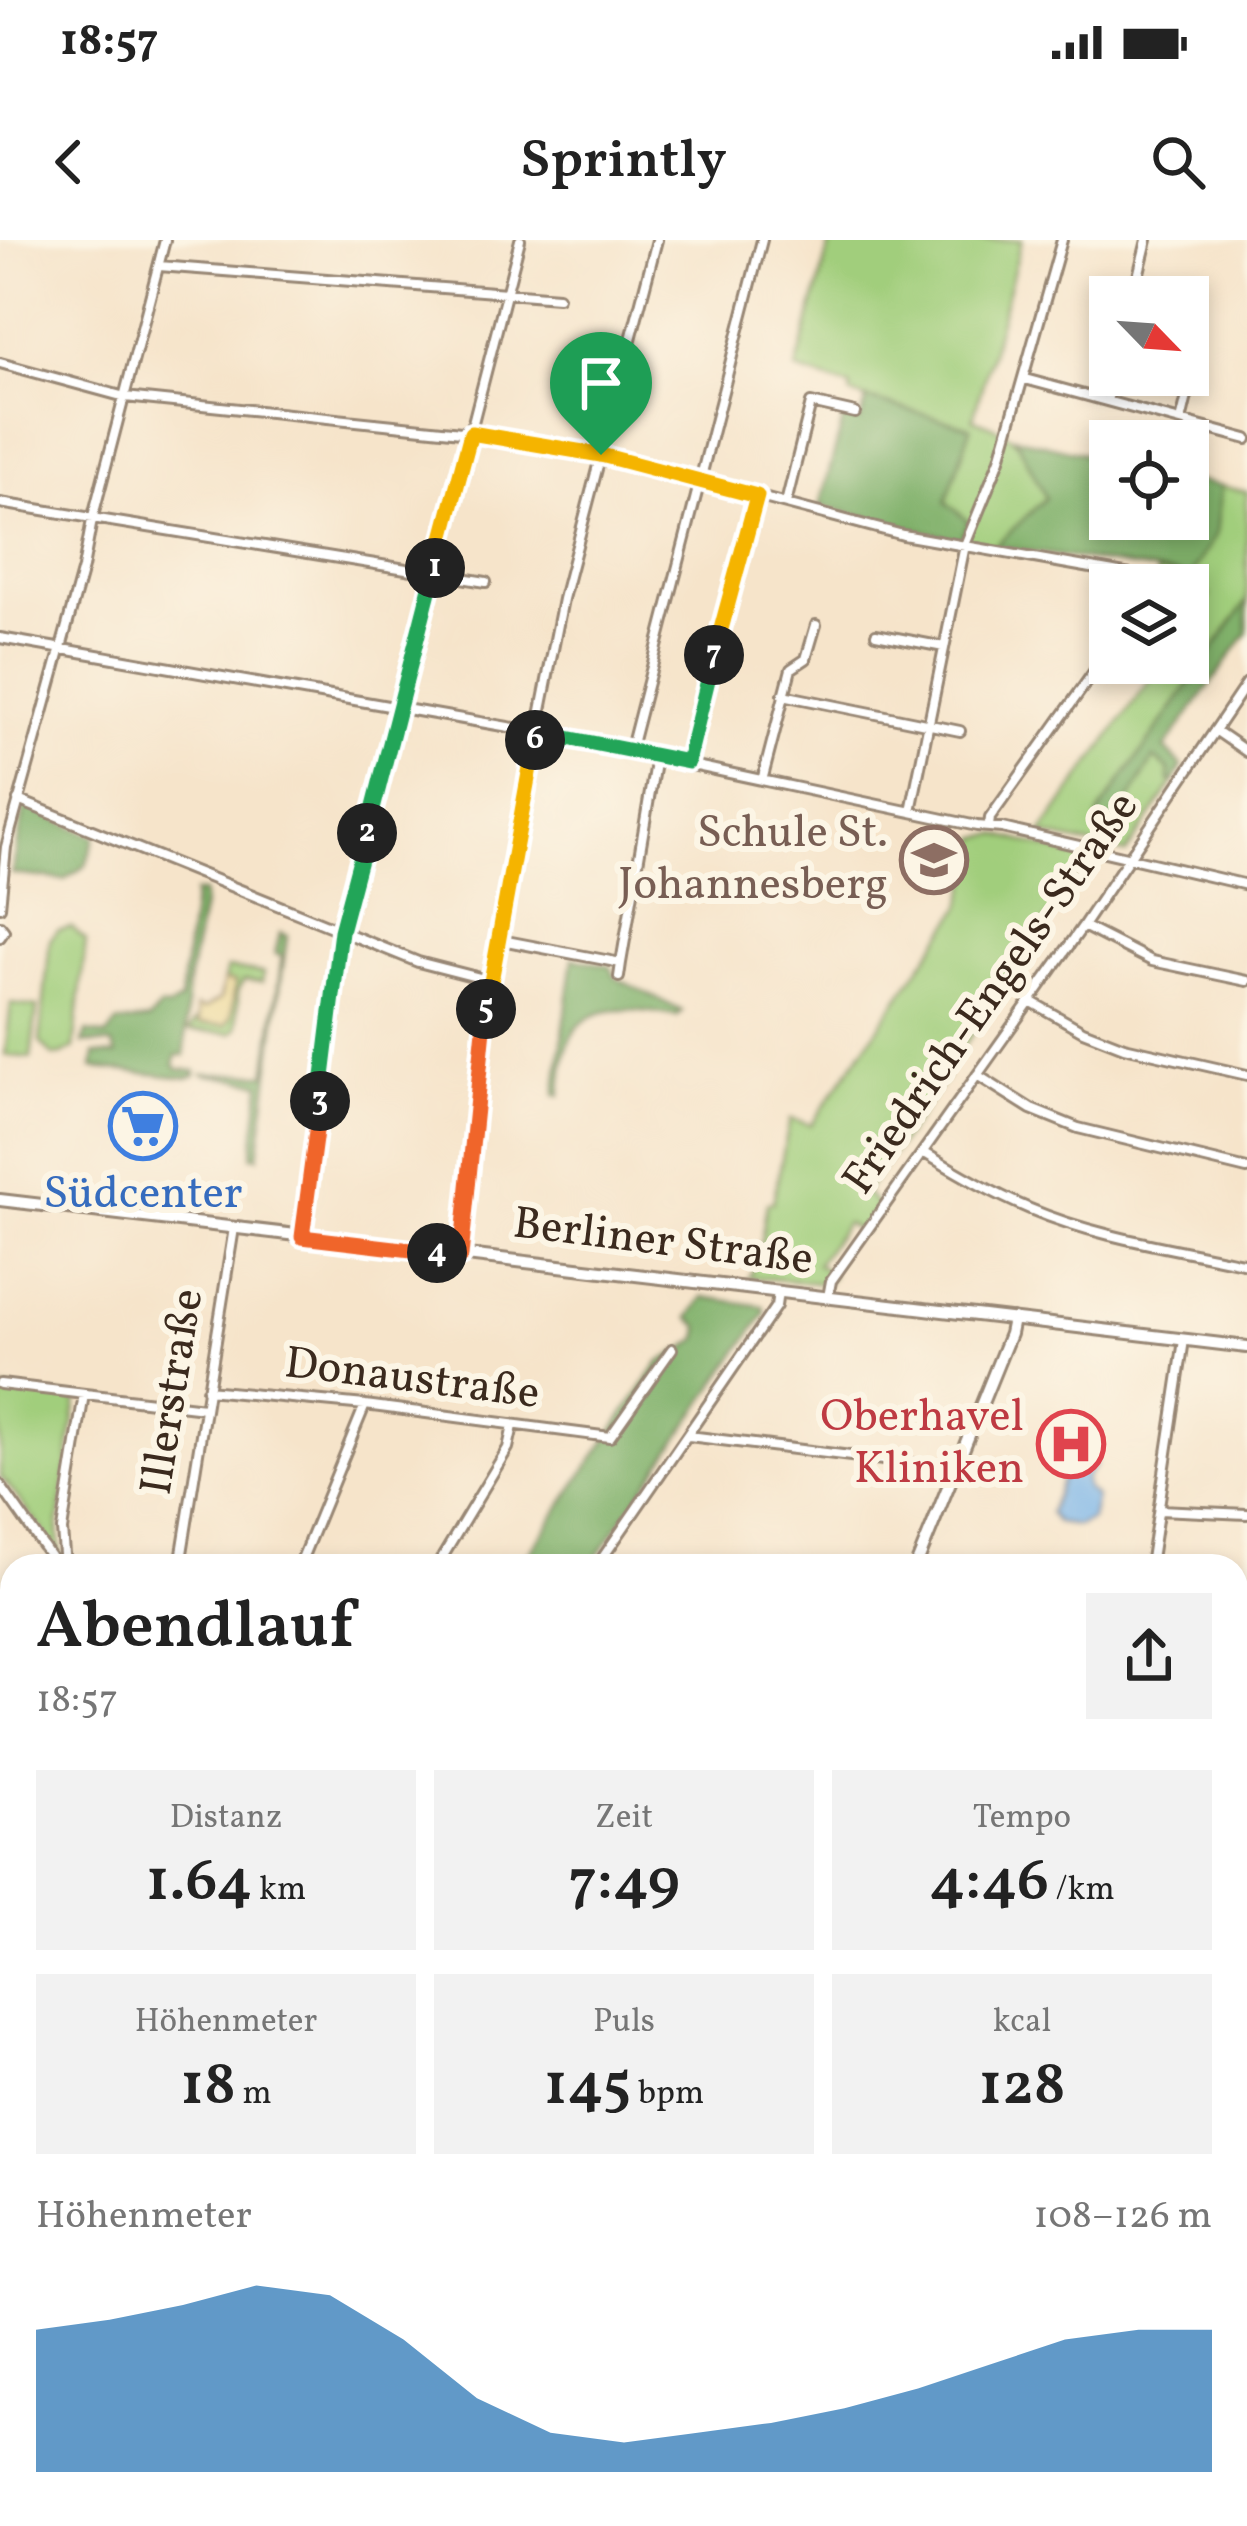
<!DOCTYPE html>
<html lang="de">
<head>
<meta charset="utf-8">
<style>
	body { margin:0; font-family:Vollkorn,serif; background:#f2f2f2; color:#222; height:100vh; display:flex; flex-direction:column; font-size:45px; white-space:nowrap }
	* { box-sizing:border-box; margin:0 }
	p { font-size:39px; color:#767676 }
	.icon { flex:none; width:66px; height:66px; fill:none; stroke:currentColor; stroke-width:2; stroke-linecap:round; stroke-linejoin:round }
	.map { position:relative; flex:1; overflow:hidden }
	.side { position:absolute; left:0px; top:1314px; width:1248px; height:972px; display:flex; flex-direction:column; background:#fff; border-radius:36px 36px 0 0; box-shadow:0 6px 18px #0003 }
	.side>* { flex:none }
	.needle { width:78px; rotate:115deg }
	.buttons { position:absolute; left:1089px; top:36px; display:grid; gap:24px }
	.buttons a { display:grid; place-items:center; width:120px; height:120px; border-radius:0px; background:#fff; box-shadow:0 6px 18px #0003; font-size:60px }
	.pin { position:absolute; display:grid; place-items:center; width:102px; height:102px; color:#fff; margin:-123px -51px; border-radius:50% 50% 50% 0; rotate:-45deg; box-shadow:0 0 12px #0007 }
	.pin .icon { rotate:45deg }
	.km { position:absolute; width:60px; height:60px; margin:-30px; border-radius:50%; background:#222; color:#fff; font-size:33px; line-height:60px; text-align:center }
	.round { display:grid; place-items:center; flex:none; width:126px; height:126px; border-radius:0px; background:#f2f2f2 }
	.summary { display:flex; align-items:center; justify-content:space-between; height:204px; padding:0 36px }
	h1 { font-size:66px; font-weight:600; line-height:90px }
	.figures { display:grid; grid-template-columns:repeat(3,1fr); gap:18px; height:204px; padding:12px 36px }
	.figures div { display:grid; align-content:center; border-radius:0px; background:#f2f2f2; text-align:center }
	.figures b { font-size:60px; font-weight:600 }
	.figures small { font-size:33px; font-weight:400 }
	.figures p { font-size:33px }
	.chart { height:336px; padding:24px 36px }
	.chart p { display:flex; justify-content:space-between }
	.chart svg { width:100%; height:216px; margin-top:12px; fill:#1f6fb2; opacity:.7 }
	.status { display:flex; justify-content:space-between; align-items:center; height:84px; padding:0 60px; background:#fff; direction:ltr }
	.status svg { height:33px; fill:currentColor }
	header { display:flex; justify-content:space-between; align-items:center; height:156px; padding:0 36px; background:#fff; font-size:54px; font-weight:600 }
	.map>svg:first-child { display:block }
</style>
</head>
<body>
<div class="status"><b>18:57</b><svg viewBox="0 0 49 12"><path d="M0 12V9h3v3zM5 12V6h3v6zM10 12V3h3v9zM15 12V0h3v12zM26 1h20v11H26zM47 4h2v5h-2z"/></svg></div>
<header><svg class="icon" aria-label="back" viewBox="0 0 24 24"><path d="M15 5l-7 7 7 7"/></svg>Sprintly<svg class="icon" aria-label="search" viewBox="0 0 24 24"><circle cx="10" cy="10" r="6"/><path d="M15 15l6 6"/></svg></header>
<div class="map">
<svg width="1247" height="2286" viewBox="0 0 1247 2286">
	<rect width="100%" height="100%" fill="#fcf5e5"/>
	<filter id="ink" filterUnits="userSpaceOnUse"><feTurbulence type="fractalNoise" baseFrequency=".00833" numOctaves="2"/><feDisplacementMap in="SourceGraphic" scale="24" xChannelSelector="R" yChannelSelector="G"/><feConvolveMatrix kernelMatrix="1 2 1 2 8 2 1 2 1" color-interpolation-filters="sRGB"/></filter>
	<filter id="wash" filterUnits="userSpaceOnUse"><feTurbulence type="fractalNoise" baseFrequency=".004" numOctaves="4" result="noise"/><feDisplacementMap in="SourceGraphic" scale="48" xChannelSelector="R" yChannelSelector="G"/><feGaussianBlur stdDeviation="2.7" result="paint"/><feColorMatrix in="noise" values="0 0 0 0 0 0 0 0 0 0 0 0 0 0 0 0 0 1.4 0 .05"/><feComposite in="paint" operator="in"/></filter>
	<g filter="url(#wash)">
		<rect width="100%" height="100%" fill="#f6e4ca"/>
		<path fill="#a1ce7b" stroke="#6e7c4c" stroke-width="3" d="M831,0h191l-49,179c53,16 50,33 73,79l-51,48 -35,-6 5,-8 -19,-29 24,-76 -120,-33 1,-7 -55,-17z
			M1221,246l26,6v109l-145,208 -8,20 60,-71 23,15 -3,9 -48,71 -85,-19 121,-171h26v-36l21,-31 -21,-3v-8h-31v-13l34,4 25,-43z
			M998,594l89,26 -92,134 3,3 -53,76 2,4 -82,116 15,15 -18,25 -16,-10 -29,41 15,11 -6,9 -77,-7c13,-23 13,-48 18,-74l6,-1 17,-83 21,6 151,-219 17,-69z
			M71,687l15,13 -12,108 -12,7 -9,1 -13,-14 10,-102 7,-10z
			M227,728l37,5 -2,9 -18,-2 -6,10 -1,38 -5,5 -44,-2 8,-11 4,4 25,1 6,-8 4,-35 -11,-2z
			M11,764l26,3 -6,51 -26,-3z
			M0,1149l77,9 -19,130 2,38 -17,-36 -43,-54z
			M1247,1668v51h-11v-51z
			M1236,2040l11,2v233l-48,6 -2,-7h39z
			M0,2258l12,7v9h18l44,12h-70l-4,-2z
			M307,2274h211l-35,12h-171z"/>
		<path fill="#80b16b" stroke="#5e6e44" stroke-width="3" d="M867,159l104,28 -25,75 23,20 -9,18 -140,-34 24,-90 16,5z
			M1015,197l95,23v59h78v-40l33,7 -5,47 -25,43 -196,-30 51,-48z
			M1247,361v32l-82,115 17,18 -8,16 -5,-1v-11l-15,-12 -43,74 -8,2 -9,-5 8,-20z
			M25,566l70,31 -9,28 -21,15 -53,-6z
			M194,653h9v12l-16,83 -2,67h-8l-3,9 3,5 19,2 -1,4 -8,3 -94,-10 2,-14 22,1 -5,-11 -29,-1 4,-11 20,4 10,-13 32,-3 11,-13 8,1 12,-7z
			M280,693l7,3 -29,221 -6,-1 9,-73 -60,-9h65l16,-118 -7,-2z
			M573,718l37,8 6,12 66,33 -4,5c-34,-4 -87,-19 -107,22 -8,16 -8,41 -11,58l-5,-1z
			M703,1057l60,9 2,7 -175,253h-70l139,-203 39,-23 2,-13 -11,-9z
			M518,2274h34l2,4 -15,8h-56z"/>
		<path fill="#eeda9e" stroke="#94825e" stroke-width="3" d="M224,740l11,2 -4,35 -5,8 -27,-1 -3,-17 8,2 16,-10z"/>
		<path fill="#77b2e8" stroke="#596e83" stroke-width="3" d="M1083,1211l8,3 5,11 -11,13 1,10 10,9 -5,23 -14,6 -20,-3 -8,-10 21,-57z
			M562,2274h85l-25,12h-83z"/>
	</g>
	<g filter="url(#ink)">
		<g fill="none" stroke-linecap="round" stroke-linejoin="round">
			<g stroke="#988774" stroke-width="14">
				<path id="street" d="M159,26l399,31
					M1133,57l14,-57
					M0,123l125,34 346,36 108,16 324,86 245,43 4,7
					M1025,139l222,60
					M1107,161l7,-26
					M1181,181l15,-62
					M0,263l486,79
					M786,263l25,-100 44,10
					M876,394l68,13
					M0,398l537,94 440,94 25,2 245,57
					M783,455l177,36
					M1215,490l32,22
					M630,512l132,-512
					M688,522l69,-266
					M763,537l28,-108 15,-10 10,-34
					M18,560l400,162 70,18
					M911,571l54,-266 35,-86 62,-219
					M989,586l1,-8 120,-169
					M0,667l6,-60 77,-279 9,-48 73,-280
					M0,686l4,5 -4,6
					M1083,686l69,35 95,20
					M496,699l125,24 -2,14
					M621,723l35,-206
					M1030,761l53,30 41,16 123,28
					M977,835l54,34 47,19 169,41
					M923,912c35,21 69,41 107,57 68,29 145,39 217,55
					M303,996l39,-305 178,-691
					M461,1016l27,-276 8,-41 67,-340 94,-359
					M828,1057l3,-16 252,-355 164,-243
					M0,1144l204,24
					M207,1150l158,15 245,32 62,-88
					M689,1196l267,33
					M0,1245l57,81
					M1159,1270l88,4
					M601,1320l48,6
					M65,1326l-3,-36 22,-136
					M180,1326l54,-338
					M299,1326l66,-161
					M437,1326l71,-118 5,-22
					M597,1326l179,-260 2,-14
					M1150,1326l34,-226
					M1236,1419h11
					M0,1447l12,-10
					M0,1484l11,-9
					M1236,1563l11,-1
					M1236,1664h11
					M0,1681l12,16
					M0,1779l12,5
					M0,1870l12,-2
					M1236,1900l11,2
					M0,2032l12,-25
					M0,2063l12,3
					M0,2167l12,5"/>
			</g>
			<g stroke="#988774" stroke-width="16">
				<path id="secondary" d="M0,960l1247,147
					M916,1326l94,-232 3,-15
					M0,1461l12,16
					M586,2274l7,12"/>
			</g>
			<use href="#street" stroke="#fff" stroke-width="8"/>
			<use href="#secondary" stroke="#fff" stroke-width="10"/>
		</g>
	</g>
	<g fill="none" stroke-linecap="round" stroke-linejoin="round" filter="url(#ink)">
		<g stroke="#fff" stroke-width="24">
			<path id="split-1" d="M435,328l36,-135 130,22"/>
		</g>
		<g stroke="#fff" stroke-width="24">
			<path id="split-2" d="M367,593l68,-265"/>
		</g>
		<g stroke="#fff" stroke-width="24">
			<path id="split-3" d="M320,861l21,-170 26,-98"/>
		</g>
		<g stroke="#fff" stroke-width="24">
			<path id="split-4" d="M320,861l-18,136 135,16"/>
		</g>
		<g stroke="#fff" stroke-width="24">
			<path id="split-5" d="M437,1013l24,3 25,-247"/>
		</g>
		<g stroke="#fff" stroke-width="24">
			<path id="split-6" d="M486,769l49,-269"/>
		</g>
		<g stroke="#fff" stroke-width="24">
			<path id="split-7" d="M535,500l2,-8 151,30 26,-107"/>
		</g>
		<g stroke="#fff" stroke-width="24">
			<path id="split-8" d="M601,215l156,41 -43,159"/>
		</g>
		<use href="#split-1" stroke="#f5b400" stroke-width="15"/>
		<use href="#split-2" stroke="#22a559" stroke-width="15"/>
		<use href="#split-3" stroke="#22a559" stroke-width="15"/>
		<use href="#split-4" stroke="#f0652b" stroke-width="15"/>
		<use href="#split-5" stroke="#f0652b" stroke-width="15"/>
		<use href="#split-6" stroke="#f5b400" stroke-width="15"/>
		<use href="#split-7" stroke="#22a559" stroke-width="15"/>
		<use href="#split-8" stroke="#f5b400" stroke-width="15"/>
	</g>
	<defs>
		<g id="school-ring" transform="scale(3.45)"><circle r="9.5" fill="#fcf5e5" stroke="#8d6e63" stroke-width="1.5"/><path d="M0-5L7-2L0 1L-7-2ZM-4 1L0 2.5L4 1V4Q0 6-4 4Z" fill="#8d6e63"/></g>
		<g id="supermarket-ring" transform="scale(3.45)"><circle r="9.5" fill="#fcf5e5" stroke="#3f7fe0" stroke-width="1.5"/><path d="M-6-5.5h2.5l.6 2H6L4.5 2H-2.5L-4.4-4H-6ZM-1.5 3.2a1.3 1.3 0 1 0 .1 0ZM3 3.2a1.3 1.3 0 1 0 .1 0Z" fill="#3f7fe0"/></g>
		<g id="hospital-ring" transform="scale(3.45)"><circle r="9.5" fill="#fcf5e5" stroke="#e0444e" stroke-width="1.5"/><path d="M-5-5h3v3.5h4V-5h3V5h-3V1.5h-4V5h-3Z" fill="#e0444e"/></g>
	</defs>
	<g fill-rule="evenodd">
		<use href="#school-ring" x="934" y="620"/>
		<use href="#supermarket-ring" x="143" y="886"/>
		<use href="#hospital-ring" x="1071" y="1204"/>
	</g>
	<g text-anchor="middle" dominant-baseline="central" stroke-width="12" stroke-linejoin="round" paint-order="stroke">
		<g font-size="45" fill="#785e54" stroke="#fcf5e5" text-anchor="end">
			<text x="888" y="594">Schule St.<tspan x="888" dy="52">Johannesberg</tspan></text>
		</g>
		<g font-size="45" fill="#3b2a1e" stroke="#fcf5e5">
			<text transform="translate(992 754) rotate(-55)">Friedrich-Engels-Straße</text>
			<text transform="translate(663 1003) rotate(7)">Berliner Straße</text>
			<text transform="translate(412 1140) rotate(7)">Donaustraße</text>
			<text transform="translate(174 1152) rotate(-81)">Illerstraße</text>
		</g>
		<g font-size="45" fill="#366cbe" stroke="#fcf5e5">
			<text x="143" y="955">Südcenter</text>
		</g>
		<g font-size="45" fill="#be3a42" stroke="#fcf5e5" text-anchor="end">
			<text x="1024" y="1178">Oberhavel<tspan x="1024" dy="52">Kliniken</tspan></text>
		</g>
	</g>
</svg>
<div class="buttons">
<a><svg class="needle" viewBox="-14 -14 28 28"><path d="M0-13l5 13h-10z" fill="#e53935"/><path d="M0 13l5-13h-10z" fill="#767676"/></svg></a>
<a><svg class="icon" aria-label="locate" viewBox="0 0 24 24"><circle cx="12" cy="12" r="6"/><path d="M12 2v4M12 18v4M2 12h4M18 12h4"/></svg></a>
<a><svg class="icon" aria-label="layers" viewBox="0 0 24 24"><path d="M12 4l9 5-9 5-9-5zM3 14l9 5 9-5"/></svg></a>
</div>
<div class="pin" style="left:601px;top:215px;background:#1e9e55"><svg class="icon" aria-label="arrive" viewBox="0 0 24 24"><path d="M6 21V4h12l-3 4 3 4H6"/></svg></div>
<b class="km" style="left:435px;top:328px">1</b>
<b class="km" style="left:367px;top:593px">2</b>
<b class="km" style="left:320px;top:861px">3</b>
<b class="km" style="left:437px;top:1013px">4</b>
<b class="km" style="left:486px;top:769px">5</b>
<b class="km" style="left:535px;top:500px">6</b>
<b class="km" style="left:714px;top:415px">7</b>
<section class="side">
<div class="summary"><div><h1>Abendlauf</h1><p>18:57</p></div><a class="round"><svg class="icon" aria-label="share" viewBox="0 0 24 24"><path d="M12 15V3M7 8l5-5 5 5M5 13v7h14v-7"/></svg></a></div>
<div class="figures">
<div><p>Distanz</p><b>1.64<small> km</small></b></div>
<div><p>Zeit</p><b>7:49</b></div>
<div><p>Tempo</p><b>4:46<small> /km</small></b></div>
</div>
<div class="figures">
<div><p>Höhenmeter</p><b>18<small> m</small></b></div>
<div><p>Puls</p><b>145<small> bpm</small></b></div>
<div><p>kcal</p><b>128</b></div>
</div>
<div class="chart"><p><span>Höhenmeter</span>108–126 m</p>
<svg viewBox="0 0 160 44" preserveAspectRatio="none"><path d="M0 44V15L10 13L20 10L30 6L40 8L50 17L60 29L70 36L80 38L90 36L100 34L110 31L120 27L130 22L140 17L150 15L160 15V44z"/></svg>
</div>
</section>
</div>
</body>
</html>
